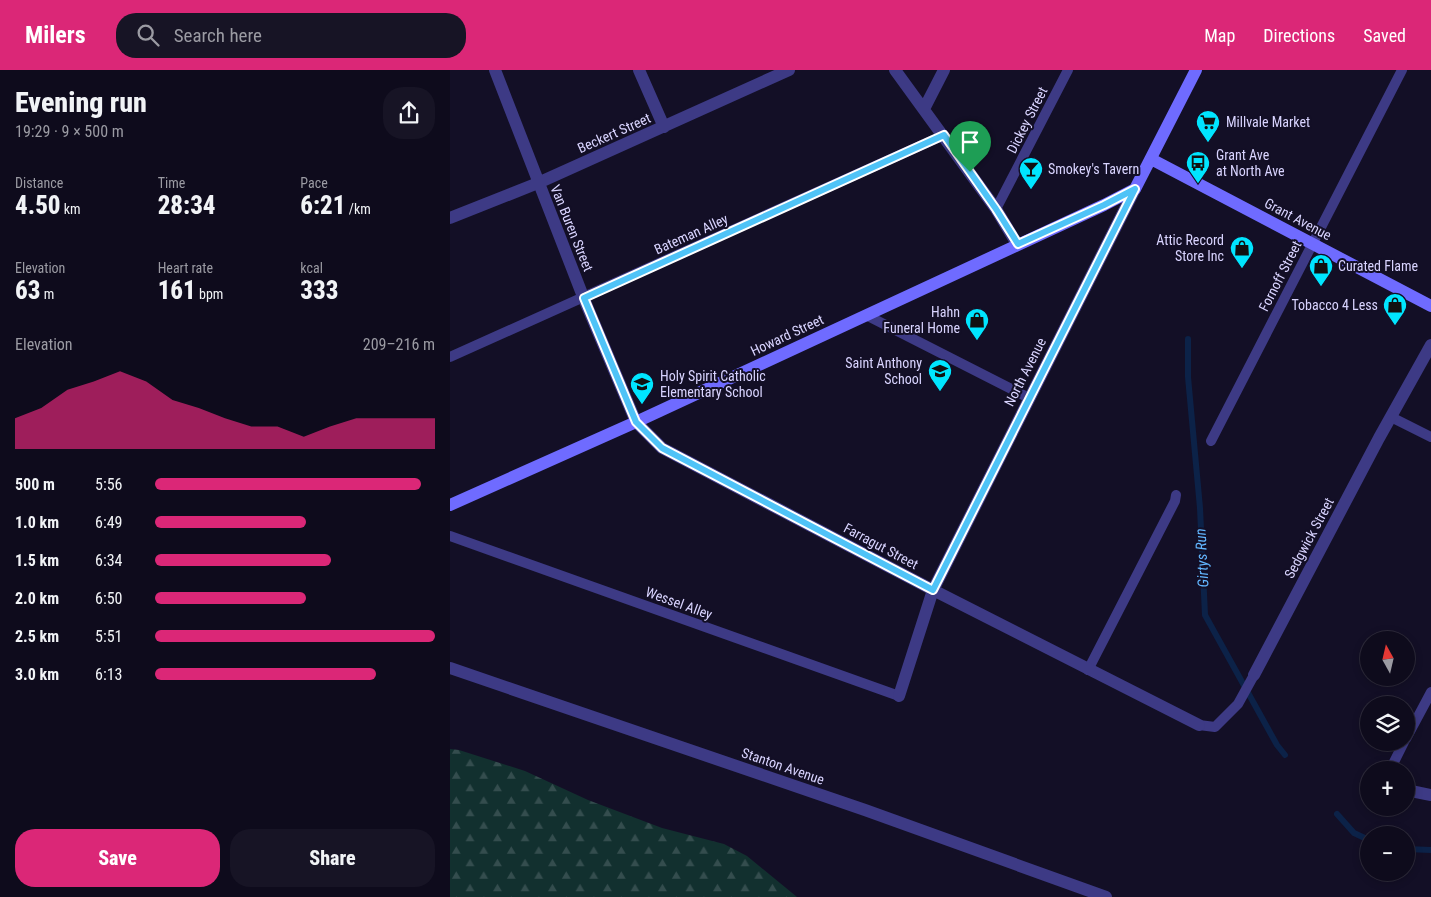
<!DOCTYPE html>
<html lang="en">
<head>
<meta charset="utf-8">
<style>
	body { margin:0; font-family:"Roboto Condensed",sans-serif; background:#171425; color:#f1f3f6; height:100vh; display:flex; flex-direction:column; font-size:19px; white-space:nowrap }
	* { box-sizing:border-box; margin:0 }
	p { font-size:16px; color:#9b9ba3 }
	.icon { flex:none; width:28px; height:28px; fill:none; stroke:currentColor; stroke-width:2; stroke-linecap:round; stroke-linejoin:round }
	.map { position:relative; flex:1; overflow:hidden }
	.details { display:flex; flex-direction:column; background:#0e0b1c; width:450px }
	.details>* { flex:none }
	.needle { width:32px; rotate:352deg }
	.controls { position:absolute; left:910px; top:561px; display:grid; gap:10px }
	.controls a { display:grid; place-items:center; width:55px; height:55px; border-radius:50%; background:#0e0b1c; box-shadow:0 2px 8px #0003,0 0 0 1px #2e2b3b; font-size:25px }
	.pin { position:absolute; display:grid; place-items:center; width:42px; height:42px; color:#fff; margin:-51px -21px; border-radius:50% 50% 50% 0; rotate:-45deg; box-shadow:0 0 5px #0007 }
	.pin .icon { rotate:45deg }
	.round { display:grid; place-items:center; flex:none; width:52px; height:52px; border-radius:20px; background:#171425 }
	.headline { display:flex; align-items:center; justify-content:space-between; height:85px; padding:0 15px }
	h1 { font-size:28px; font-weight:800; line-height:38px }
	.stats { display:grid; grid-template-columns:repeat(3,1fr); gap:8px; height:85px; padding:5px 15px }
	.stats div { display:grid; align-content:center }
	.stats b { font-size:25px; font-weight:800 }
	.stats small { font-size:14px; font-weight:400 }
	.stats p { font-size:14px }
	.chart { height:140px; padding:10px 15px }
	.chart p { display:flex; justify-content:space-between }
	.chart svg { width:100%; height:90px; margin-top:5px; fill:#db2777; opacity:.7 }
	.primary-button { display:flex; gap:10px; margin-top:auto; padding:10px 15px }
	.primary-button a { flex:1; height:58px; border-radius:20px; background:#db2777; color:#fff; font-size:20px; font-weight:800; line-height:58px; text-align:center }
	.primary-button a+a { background:#171425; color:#f1f3f6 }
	ul { padding:0 15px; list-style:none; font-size:16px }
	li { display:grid; grid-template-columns:80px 60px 1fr; align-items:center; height:38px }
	li i { height:12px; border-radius:6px; background:#db2777 }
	header { display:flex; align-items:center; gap:30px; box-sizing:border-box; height:70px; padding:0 25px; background:#db2777; color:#fff }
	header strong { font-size:24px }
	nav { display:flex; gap:28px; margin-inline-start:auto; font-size:18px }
	.search { width:350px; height:45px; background:#171425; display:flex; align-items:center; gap:12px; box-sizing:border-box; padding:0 18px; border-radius:20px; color:#9b9ba3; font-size:19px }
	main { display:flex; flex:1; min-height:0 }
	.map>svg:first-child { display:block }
</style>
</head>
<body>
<header>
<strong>Milers</strong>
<div class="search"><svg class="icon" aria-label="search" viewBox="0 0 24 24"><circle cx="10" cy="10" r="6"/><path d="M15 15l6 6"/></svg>Search here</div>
<nav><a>Map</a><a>Directions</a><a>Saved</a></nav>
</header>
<main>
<section class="details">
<div class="headline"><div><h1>Evening run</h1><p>19:29 · 9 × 500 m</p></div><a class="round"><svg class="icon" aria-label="share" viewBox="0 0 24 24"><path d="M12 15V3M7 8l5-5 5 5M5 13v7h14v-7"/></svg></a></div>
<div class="stats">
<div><p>Distance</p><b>4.50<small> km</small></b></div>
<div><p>Time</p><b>28:34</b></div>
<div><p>Pace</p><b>6:21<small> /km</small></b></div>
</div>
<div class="stats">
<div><p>Elevation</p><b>63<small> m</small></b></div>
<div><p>Heart rate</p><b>161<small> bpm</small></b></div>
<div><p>kcal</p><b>333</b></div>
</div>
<div class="chart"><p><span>Elevation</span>209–216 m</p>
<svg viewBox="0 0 160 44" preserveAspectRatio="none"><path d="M0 44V29L10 24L20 15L30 11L40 6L50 11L60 20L70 24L80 29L90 33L100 33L110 38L120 33L130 29L140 29L150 29L160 29V44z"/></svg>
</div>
<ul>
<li><b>500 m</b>5:56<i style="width:95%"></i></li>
<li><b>1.0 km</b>6:49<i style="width:54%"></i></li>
<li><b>1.5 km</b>6:34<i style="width:63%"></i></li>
<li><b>2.0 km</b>6:50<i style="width:54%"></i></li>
<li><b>2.5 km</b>5:51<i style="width:100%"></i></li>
<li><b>3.0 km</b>6:13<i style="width:79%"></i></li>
</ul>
<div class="primary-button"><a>Save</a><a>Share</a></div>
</section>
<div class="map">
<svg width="981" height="827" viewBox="0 0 981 827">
	<defs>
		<pattern id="forest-firs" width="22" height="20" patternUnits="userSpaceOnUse" patternTransform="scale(1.25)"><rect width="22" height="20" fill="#12302f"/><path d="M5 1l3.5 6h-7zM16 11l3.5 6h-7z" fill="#344d4e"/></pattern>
	</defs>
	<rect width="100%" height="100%" fill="#130f26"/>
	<path fill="url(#forest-firs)" d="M0,679l9,1 66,21 63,29 74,28 62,16 23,12 50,41h-347z"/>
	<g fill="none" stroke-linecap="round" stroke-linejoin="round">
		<path stroke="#0c2248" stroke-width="6" d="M738,269v38l12,131 5,107 72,130 8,10
			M887,744l17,19 15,7
			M956,779l25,1"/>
		<path stroke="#3d3a85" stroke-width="10" d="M546,139l72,-139
			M416,245l163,83
			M0,287l494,-222
			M941,347l40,20
			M761,371l191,-371
			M0,466l449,160
			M638,600l87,-169 1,-6
			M749,655l16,2 23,-23 16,-29
			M956,669l25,-47
			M940,700l14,-28"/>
		<path stroke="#3d3a85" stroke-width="12" d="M45,0l89,229 52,123 26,26 271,142 266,135
			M189,0l25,57
			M445,0l101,139 21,35
			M474,39l20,-39
			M0,148l88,-35 251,-113
			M0,598l415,142 241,87
			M804,605l125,-237 52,-93
			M449,626l34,-106 202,-401
			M956,720l25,5"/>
		<path stroke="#6f6bff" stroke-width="12" d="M701,89l280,147
			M0,435l186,-83 468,-217 31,-16 61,-119"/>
	</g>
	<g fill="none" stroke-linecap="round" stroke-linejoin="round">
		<g stroke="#fff" stroke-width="10">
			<path id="route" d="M494,65l52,74 22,35 86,-39 31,-16 -202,401 -271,-142 -26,-26 -52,-124z"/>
		</g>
		<use href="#route" stroke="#4fc3f7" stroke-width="6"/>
	</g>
	<defs>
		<g id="supermarket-pin" transform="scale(1.25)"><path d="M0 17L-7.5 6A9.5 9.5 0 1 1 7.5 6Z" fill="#00e5ff" stroke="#130f26"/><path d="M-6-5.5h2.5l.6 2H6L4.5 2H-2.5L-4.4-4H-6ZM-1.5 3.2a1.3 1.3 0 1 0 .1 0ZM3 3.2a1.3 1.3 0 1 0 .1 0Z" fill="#111"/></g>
		<g id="bus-pin" transform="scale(1.25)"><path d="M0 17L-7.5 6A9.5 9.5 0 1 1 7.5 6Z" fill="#00e5ff" stroke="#130f26"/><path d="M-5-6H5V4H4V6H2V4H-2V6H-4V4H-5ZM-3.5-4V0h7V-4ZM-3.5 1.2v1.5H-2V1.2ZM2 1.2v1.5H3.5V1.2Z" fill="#111"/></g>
		<g id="bar-pin" transform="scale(1.25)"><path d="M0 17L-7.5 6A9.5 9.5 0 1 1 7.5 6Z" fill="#00e5ff" stroke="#130f26"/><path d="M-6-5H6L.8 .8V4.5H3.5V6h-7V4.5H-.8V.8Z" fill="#111"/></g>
		<g id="shop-pin" transform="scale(1.25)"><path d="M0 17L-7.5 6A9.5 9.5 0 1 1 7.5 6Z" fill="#00e5ff" stroke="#130f26"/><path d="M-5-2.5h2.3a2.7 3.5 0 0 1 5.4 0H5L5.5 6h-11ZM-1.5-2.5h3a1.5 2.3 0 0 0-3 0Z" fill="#111"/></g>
		<g id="school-pin" transform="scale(1.25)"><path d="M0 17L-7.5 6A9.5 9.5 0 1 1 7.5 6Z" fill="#00e5ff" stroke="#130f26"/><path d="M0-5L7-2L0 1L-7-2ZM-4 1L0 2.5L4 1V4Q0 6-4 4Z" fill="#111"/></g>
	</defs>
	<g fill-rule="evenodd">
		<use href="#supermarket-pin" x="758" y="52"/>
		<use href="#bus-pin" x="748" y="93"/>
		<use href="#bar-pin" x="581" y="99"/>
		<use href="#shop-pin" x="792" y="178"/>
		<use href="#shop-pin" x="871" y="196"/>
		<use href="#shop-pin" x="945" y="235"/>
		<use href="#shop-pin" x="527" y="250"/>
		<use href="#school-pin" x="490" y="301"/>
		<use href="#school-pin" x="192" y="314"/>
	</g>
	<g text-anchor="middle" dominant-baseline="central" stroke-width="4" stroke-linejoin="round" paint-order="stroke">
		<g font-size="14" fill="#d9d4ff" stroke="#130f26">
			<text transform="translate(577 50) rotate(-63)">Dickey Street</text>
			<text transform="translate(164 63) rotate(-24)">Beckert Street</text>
			<text transform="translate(848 149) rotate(28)">Grant Avenue</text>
			<text transform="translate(122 158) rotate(68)">Van Buren Street</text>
			<text transform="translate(241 164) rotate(-24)">Bateman Alley</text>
			<text transform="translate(830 206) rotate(-63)">Fornoff Street</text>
			<text transform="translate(337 265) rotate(-25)">Howard Street</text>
			<text transform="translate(575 302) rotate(-63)">North Avenue</text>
			<text transform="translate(859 468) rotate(-62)">Sedgwick Street</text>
			<text transform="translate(431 476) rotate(28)">Farragut Street</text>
			<text transform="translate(229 533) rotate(20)">Wessel Alley</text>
			<text transform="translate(333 696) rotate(19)">Stanton Avenue</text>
		</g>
		<g font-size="14" fill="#d9d4ff" stroke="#130f26" text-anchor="start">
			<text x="776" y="52">Millvale Market</text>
			<text x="766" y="85">Grant Ave<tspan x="766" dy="16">at North Ave</tspan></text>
			<text x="598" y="99">Smokey's Tavern</text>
			<text x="774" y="170" text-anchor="end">Attic Record<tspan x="774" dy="16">Store Inc</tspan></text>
			<text x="888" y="196">Curated Flame</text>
			<text x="928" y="235" text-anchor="end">Tobacco 4 Less</text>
			<text x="510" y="242" text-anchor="end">Hahn<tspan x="510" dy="16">Funeral Home</tspan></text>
			<text x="472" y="293" text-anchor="end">Saint Anthony<tspan x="472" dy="16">School</tspan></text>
			<text x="210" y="306">Holy Spirit Catholic<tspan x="210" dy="16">Elementary School</tspan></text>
		</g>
		<g font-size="15" font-style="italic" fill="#62b6ff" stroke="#130f26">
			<text transform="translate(752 488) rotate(-93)">Girtys Run</text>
		</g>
	</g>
</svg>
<div class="controls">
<a><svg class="needle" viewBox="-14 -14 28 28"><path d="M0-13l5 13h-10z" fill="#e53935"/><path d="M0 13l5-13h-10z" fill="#9b9ba3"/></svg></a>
<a><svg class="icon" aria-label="layers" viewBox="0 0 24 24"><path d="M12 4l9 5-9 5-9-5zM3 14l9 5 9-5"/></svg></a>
<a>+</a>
<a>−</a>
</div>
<div class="pin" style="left:520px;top:102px;background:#1e9e55"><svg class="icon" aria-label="arrive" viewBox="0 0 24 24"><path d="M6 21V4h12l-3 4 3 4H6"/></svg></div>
</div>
</main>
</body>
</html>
